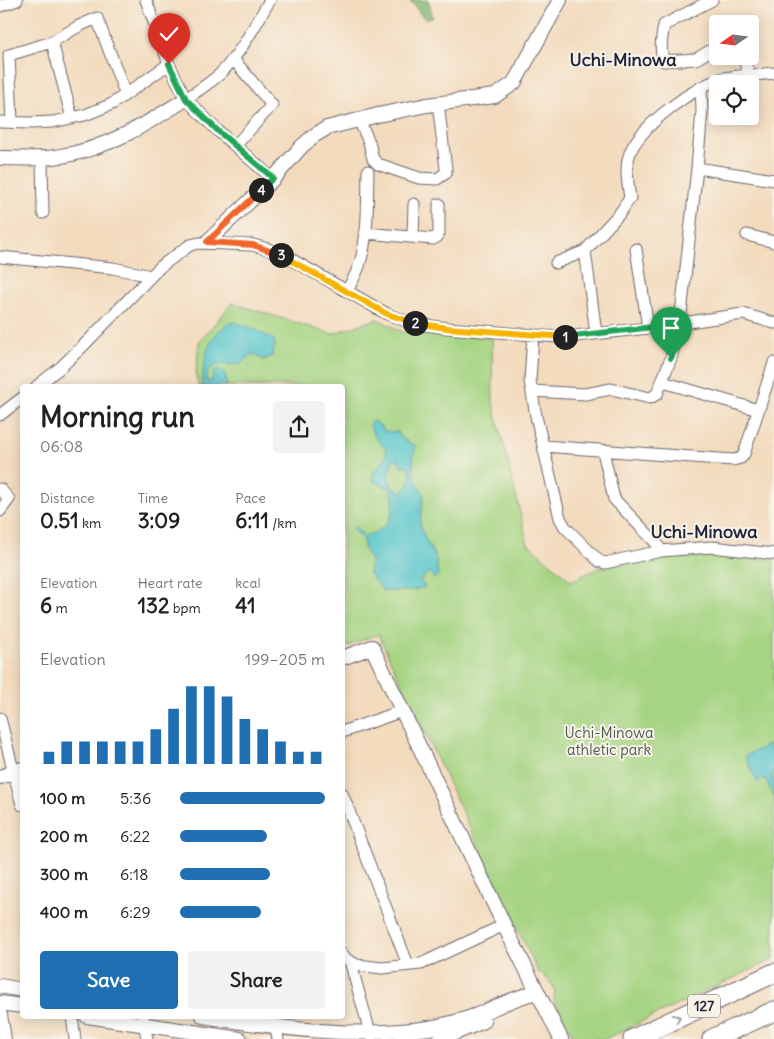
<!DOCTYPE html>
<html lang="en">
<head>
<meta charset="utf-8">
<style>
	body { margin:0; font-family:Delius,sans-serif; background:#f2f2f2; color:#202124; height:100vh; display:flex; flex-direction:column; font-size:19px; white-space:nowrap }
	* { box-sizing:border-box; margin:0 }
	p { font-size:16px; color:#757577 }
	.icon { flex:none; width:28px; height:28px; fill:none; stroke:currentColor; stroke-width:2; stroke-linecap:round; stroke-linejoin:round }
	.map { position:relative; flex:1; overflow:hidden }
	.drawer { position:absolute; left:20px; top:384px; width:325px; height:635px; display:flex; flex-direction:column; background:#fff; border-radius:5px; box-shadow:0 2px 12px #0003 }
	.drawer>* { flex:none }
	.needle { width:32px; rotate:256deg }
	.controls { position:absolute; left:709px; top:15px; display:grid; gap:10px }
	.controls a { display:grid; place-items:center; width:50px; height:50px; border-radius:5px; background:#fff; box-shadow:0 2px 12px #0003; font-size:25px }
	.pin { position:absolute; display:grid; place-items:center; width:42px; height:42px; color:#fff; margin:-51px -21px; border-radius:50% 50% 50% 0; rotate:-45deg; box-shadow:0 0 5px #0007 }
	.pin .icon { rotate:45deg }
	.km { position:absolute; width:25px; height:25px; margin:-12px; border-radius:50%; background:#222; color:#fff; font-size:14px; line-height:25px; text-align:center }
	.round { display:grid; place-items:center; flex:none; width:52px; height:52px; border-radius:5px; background:#f2f2f2 }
	.summary { display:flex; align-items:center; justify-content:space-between; height:85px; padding:0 20px }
	h1 { font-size:28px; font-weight:800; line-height:38px }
	.stats { display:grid; grid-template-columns:repeat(3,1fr); gap:8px; height:85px; padding:5px 20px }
	.stats div { display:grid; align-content:center }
	.stats b { font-size:21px; font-weight:800 }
	.stats small { font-size:14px; font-weight:400 }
	.stats p { font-size:14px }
	.chart { height:140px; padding:10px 20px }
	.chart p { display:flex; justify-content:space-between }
	.chart svg { width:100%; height:90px; margin-top:5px; stroke:#1f6fb2; stroke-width:6 }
	.cta { display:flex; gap:10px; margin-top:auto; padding:10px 20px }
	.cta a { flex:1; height:58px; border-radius:5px; background:#1f6fb2; color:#fff; font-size:20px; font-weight:800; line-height:58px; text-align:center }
	.cta a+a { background:#f2f2f2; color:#202124 }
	ul { padding:0 20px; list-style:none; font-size:16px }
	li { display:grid; grid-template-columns:80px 60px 1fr; align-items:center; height:38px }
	li i { height:12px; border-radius:6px; background:#1f6fb2 }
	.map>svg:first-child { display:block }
</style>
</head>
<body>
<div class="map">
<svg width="774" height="1039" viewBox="0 0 774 1039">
	<rect width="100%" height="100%" fill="#f7f3e8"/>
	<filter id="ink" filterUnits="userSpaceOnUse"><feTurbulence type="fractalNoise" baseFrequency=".02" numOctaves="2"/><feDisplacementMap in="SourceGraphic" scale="10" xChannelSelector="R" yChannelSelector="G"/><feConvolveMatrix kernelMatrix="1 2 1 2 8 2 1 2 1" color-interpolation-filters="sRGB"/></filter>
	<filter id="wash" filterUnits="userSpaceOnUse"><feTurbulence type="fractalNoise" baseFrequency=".0096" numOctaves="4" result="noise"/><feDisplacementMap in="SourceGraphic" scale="20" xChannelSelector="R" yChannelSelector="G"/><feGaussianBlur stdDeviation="1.12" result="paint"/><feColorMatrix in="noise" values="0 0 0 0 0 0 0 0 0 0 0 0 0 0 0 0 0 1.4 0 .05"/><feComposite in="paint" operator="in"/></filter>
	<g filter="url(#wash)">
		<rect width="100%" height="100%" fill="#f3dbbe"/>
		<path fill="#a5d482" stroke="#647b5e" d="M232,303l100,31 45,-15 26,13 89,6 1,64 35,142 43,37 28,-13 39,-9 72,-5 64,6v399l-169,80h-30l-21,-39 1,-10 -6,-10 -11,-8 -160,-338 -35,14 -1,-262h-144l-2,-12 3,-32z"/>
		<path fill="#84b670" stroke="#536c56" d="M410,0h18l5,17 -7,2 -5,-4z"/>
		<path fill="#58c6cc" stroke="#3d7484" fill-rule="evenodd" d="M233,322l17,5 24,13 1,5 -3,11 -9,4 -9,-6 -4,1 -9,9c-15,2 -34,-5 -35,17h6l2,-10 5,-2 6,5 2,12h-25c2,-25 4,-53 31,-64z
			M373,421l8,5 3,5 14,1 3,6 15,8c-6,20 -2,33 8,49l-4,27 2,10 14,27 2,16 -4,4 -5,-7 -9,8 5,7c-8,3 -16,4 -24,4 -7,1 -11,-1 -17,1l-15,-19 2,-13 -7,-11 -1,-10 -11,-10 2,-2 11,9c17,-4 29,-15 28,-34 0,-5 0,-11 -5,-14 -3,-3 -10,-4 -14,-6 -5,-13 9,-15 11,-25 1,-2 1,-5 1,-8l-12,-13 -3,-8 -1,-5zM398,459l3,7h7l3,6 -2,14 -7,5 -9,-3 -5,-12 5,-16z
			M768,745l6,13v16l-3,1 3,7v15l-9,-19 -8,4 -12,-26z"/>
	</g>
	<g filter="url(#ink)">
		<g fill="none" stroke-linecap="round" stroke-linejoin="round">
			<g stroke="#6b6369" stroke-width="13">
				<path id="minor" d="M146,0l23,64 17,35 32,32 55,48
					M712,0l-48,25c-2,12 -5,24 0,36l32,-2 22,-13
					M0,6l17,-6
					M52,42l20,76
					M742,56l8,19
					M233,59l39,46 -37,41
					M186,99c11,-8 24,-16 34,-25 21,-21 35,-49 50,-74
					M359,120l10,22 4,17 5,5 41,14 18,1 9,-6v-4l-8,-66
					M0,122l30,1 23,-1 32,-7 27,-11 57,-40
					M12,122l-3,-67 43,-13 27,-16 18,-8 28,75
					M42,159l1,54
					M697,168l77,12
					M365,233l68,6 4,-2 2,-4v-29
					M747,235l27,7
					M413,237l1,-33
					M636,249l12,79
					M585,251l11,82
					M0,257l113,11 38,8
					M556,263l29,-12 35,-38 10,-15c-2,-13 -5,-30 -1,-42 7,-28 68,-72 95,-78 17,-3 34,-3 50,-5
					M347,291c4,-8 9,-16 12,-25 10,-30 8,-63 9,-95
					M533,335l-3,46 6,35 24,102 5,9 34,34 6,2 56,-12 51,-4 62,7
					M663,382l95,28
					M37,386l24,-19 23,-22 76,-78 30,-22 9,-2 54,2 15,4 21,9 98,56 24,9 36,5 111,9 17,-1 73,-8 95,-14 31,9
					M532,391l53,3 26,-5 39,9 7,-4 14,-36 9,-35 17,-155 5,-57 -1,-24
					M0,415l22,-17
					M544,446l189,14 8,-2 3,-4 30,-91
					M603,451l11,48 43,45 4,7
					M0,489l9,10 -9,12
					M0,718l22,87
					M342,732l60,-21
					M342,793l66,172
					M342,953l4,6 11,6 25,3 39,-4 83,-39
					M350,961l21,75
					M72,1016l3,23
					M143,1016l4,23
					M273,1016l5,23"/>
			</g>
			<g stroke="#6b6369" stroke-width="16">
				<path id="tertiary" d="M0,158c20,0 41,2 61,-2 46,-7 87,-33 125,-57
					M207,242l66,-63 29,-33 13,-11 12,-7 51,-13 49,-10 68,-9 19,-13 46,-83
					M342,658l30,-11 132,278 57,114
					M0,777l22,-8
					M0,986l22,4
					M0,1003l22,3
					M0,1015l4,24
					M87,1016l153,23
					M203,1016c75,12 151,23 226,12 16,-3 33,-7 48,-13 20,-8 38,-18 60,-23
					M440,1039l44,-18"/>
			</g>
			<g stroke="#6b6369" stroke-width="21">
				<path id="trunk" d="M633,1039l141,-66
					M712,1039l62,-28"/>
			</g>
			<use href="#minor" stroke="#fff" stroke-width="11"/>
			<use href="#tertiary" stroke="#fff" stroke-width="14"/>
			<use href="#trunk" stroke="#fff" stroke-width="19"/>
		</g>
		<defs><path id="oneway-chevron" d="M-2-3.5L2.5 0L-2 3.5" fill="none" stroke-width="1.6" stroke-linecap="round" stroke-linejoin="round" transform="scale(1.25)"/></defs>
		<use stroke="#9c9ca7" href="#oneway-chevron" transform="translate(677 1018) rotate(-25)"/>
	</g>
	<g fill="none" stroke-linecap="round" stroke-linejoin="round" filter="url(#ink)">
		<g stroke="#fff" stroke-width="10">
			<path id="split-1" d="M565,337l115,-13 -9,34"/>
		</g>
		<g stroke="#fff" stroke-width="10">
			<path id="split-2" d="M415,323l32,5 118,9"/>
		</g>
		<g stroke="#fff" stroke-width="10">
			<path id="split-3" d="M281,255l106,59 28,9"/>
		</g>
		<g stroke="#fff" stroke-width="10">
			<path id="split-4" d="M261,190l-54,52 46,3 28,10"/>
		</g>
		<g stroke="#fff" stroke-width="10">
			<path id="split-5" d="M169,64l17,35 32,32 55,47 -12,12"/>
		</g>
		<use href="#split-1" stroke="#22a559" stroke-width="6"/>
		<use href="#split-2" stroke="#f5b400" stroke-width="6"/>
		<use href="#split-3" stroke="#f5b400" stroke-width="6"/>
		<use href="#split-4" stroke="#f0652b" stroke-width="6"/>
		<use href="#split-5" stroke="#22a559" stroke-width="6"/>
	</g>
	<g text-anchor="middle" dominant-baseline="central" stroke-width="4" stroke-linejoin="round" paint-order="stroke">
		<rect fill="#f7f3e8" stroke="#62616f" stroke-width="1" x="688" y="994.5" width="32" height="23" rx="4"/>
		<g font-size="14" font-weight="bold" fill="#22223b">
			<text x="704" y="1006">127</text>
		</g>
		<g font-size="15" fill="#495750" stroke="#f7f3e8">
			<text x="609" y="732">Uchi-Minowa<tspan x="609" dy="17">athletic park</tspan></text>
		</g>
		<g font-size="18" font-weight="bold" fill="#22223b" stroke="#f7f3e8">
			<text x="623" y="59">Uchi-Minowa</text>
			<text x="704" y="531">Uchi-Minowa</text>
		</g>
	</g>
</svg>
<div class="controls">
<a><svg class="needle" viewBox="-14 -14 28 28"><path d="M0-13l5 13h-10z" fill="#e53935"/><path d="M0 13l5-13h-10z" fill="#757577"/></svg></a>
<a><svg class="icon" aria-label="locate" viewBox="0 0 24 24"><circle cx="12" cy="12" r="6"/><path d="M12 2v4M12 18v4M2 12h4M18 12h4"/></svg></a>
</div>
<div class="pin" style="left:671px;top:358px;background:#1e9e55"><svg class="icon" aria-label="arrive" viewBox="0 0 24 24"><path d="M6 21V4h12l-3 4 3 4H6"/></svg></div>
<div class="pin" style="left:169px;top:64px;background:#d93025"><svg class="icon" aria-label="check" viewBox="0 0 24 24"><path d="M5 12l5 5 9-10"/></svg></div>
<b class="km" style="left:565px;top:337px">1</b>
<b class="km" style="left:415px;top:323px">2</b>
<b class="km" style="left:281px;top:255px">3</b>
<b class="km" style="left:261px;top:190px">4</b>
<section class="drawer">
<div class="summary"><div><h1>Morning run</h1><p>06:08</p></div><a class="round"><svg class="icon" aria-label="share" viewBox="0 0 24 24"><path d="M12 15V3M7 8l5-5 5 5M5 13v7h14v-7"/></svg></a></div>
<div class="stats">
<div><p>Distance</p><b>0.51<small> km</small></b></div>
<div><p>Time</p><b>3:09</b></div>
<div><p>Pace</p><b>6:11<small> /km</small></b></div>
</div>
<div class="stats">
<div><p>Elevation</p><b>6<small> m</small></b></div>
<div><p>Heart rate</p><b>132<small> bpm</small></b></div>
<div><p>kcal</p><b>41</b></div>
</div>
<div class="chart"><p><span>Elevation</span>199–205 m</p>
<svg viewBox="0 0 160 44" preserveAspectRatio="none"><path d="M5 44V38M15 44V33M25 44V33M35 44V33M45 44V33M55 44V33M65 44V27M75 44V17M85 44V6M95 44V6M105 44V11M115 44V22M125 44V27M135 44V33M145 44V38M155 44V38"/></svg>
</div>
<ul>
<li><b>100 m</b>5:36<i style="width:100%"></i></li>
<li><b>200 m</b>6:22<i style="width:60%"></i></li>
<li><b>300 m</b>6:18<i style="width:62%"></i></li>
<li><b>400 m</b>6:29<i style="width:56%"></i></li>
</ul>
<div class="cta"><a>Save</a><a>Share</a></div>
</section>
</div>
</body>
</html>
